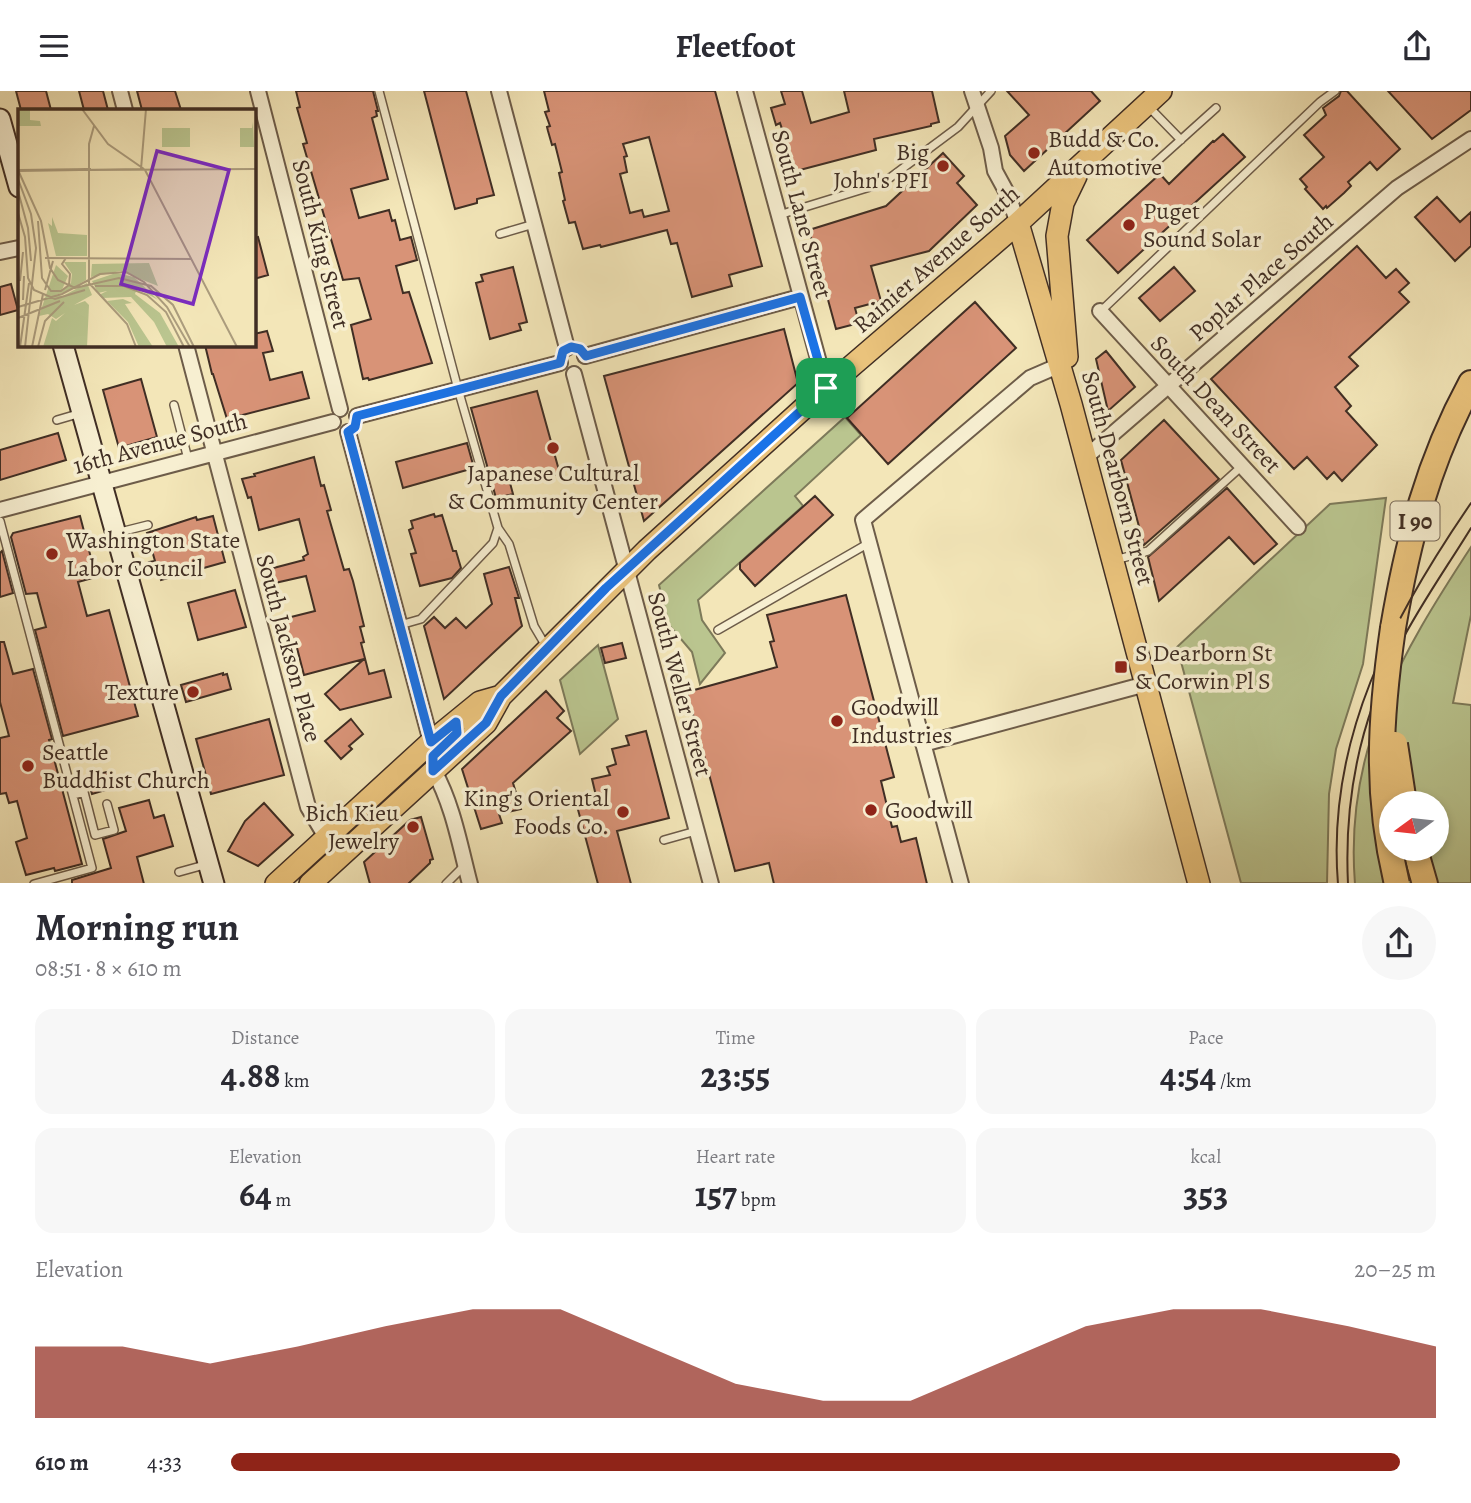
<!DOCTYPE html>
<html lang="en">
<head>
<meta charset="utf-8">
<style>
	body { margin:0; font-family:Alegreya,serif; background:#f7f7f7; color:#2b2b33; height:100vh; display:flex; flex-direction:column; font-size:26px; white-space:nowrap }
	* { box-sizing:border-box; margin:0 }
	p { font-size:23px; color:#7c7c81 }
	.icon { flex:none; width:38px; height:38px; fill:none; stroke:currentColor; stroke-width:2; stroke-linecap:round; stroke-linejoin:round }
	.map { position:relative; height:792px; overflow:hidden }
	.sheet { display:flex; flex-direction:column; background:#fff; flex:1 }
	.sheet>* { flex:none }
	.needle { width:46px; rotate:255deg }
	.tools { position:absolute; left:1379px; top:700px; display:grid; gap:14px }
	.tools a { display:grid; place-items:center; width:70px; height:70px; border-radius:50%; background:#fff; box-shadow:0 4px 10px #0003; font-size:35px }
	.pin { position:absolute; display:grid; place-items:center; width:60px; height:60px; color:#fff; margin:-30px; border-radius:14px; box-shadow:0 4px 10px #0006 }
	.round { display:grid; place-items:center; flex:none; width:74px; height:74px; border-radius:37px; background:#f7f7f7 }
	.overview { display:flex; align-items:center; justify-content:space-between; height:119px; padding:0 35px }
	h1 { font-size:38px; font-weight:700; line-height:52px }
	.stats { display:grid; grid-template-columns:repeat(3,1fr); gap:10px; height:119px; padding:7px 35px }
	.stats div { display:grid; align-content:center; border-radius:18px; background:#f7f7f7; text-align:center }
	.stats b { font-size:35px; font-weight:700 }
	.stats small { font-size:19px; font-weight:400 }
	.stats p { font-size:19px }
	.chart { height:196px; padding:14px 35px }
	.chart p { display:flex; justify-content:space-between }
	.chart svg { width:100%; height:126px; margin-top:7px; fill:#8f2418; opacity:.7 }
	ul { padding:0 35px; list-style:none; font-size:23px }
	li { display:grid; grid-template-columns:112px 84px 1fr; align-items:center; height:52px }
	li i { height:18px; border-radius:9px; background:#8f2418 }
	header { display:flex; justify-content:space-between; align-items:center; height:91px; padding:0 35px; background:#fff; font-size:32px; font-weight:700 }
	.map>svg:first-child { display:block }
</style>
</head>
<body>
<header><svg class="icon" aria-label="menu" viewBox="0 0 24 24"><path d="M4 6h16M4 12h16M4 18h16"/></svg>Fleetfoot<svg class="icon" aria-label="share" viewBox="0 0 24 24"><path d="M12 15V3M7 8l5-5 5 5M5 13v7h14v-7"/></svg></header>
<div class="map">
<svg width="1471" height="793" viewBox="0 0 1471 793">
	<rect width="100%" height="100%" fill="#f3e6b8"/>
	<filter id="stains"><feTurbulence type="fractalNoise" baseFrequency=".00286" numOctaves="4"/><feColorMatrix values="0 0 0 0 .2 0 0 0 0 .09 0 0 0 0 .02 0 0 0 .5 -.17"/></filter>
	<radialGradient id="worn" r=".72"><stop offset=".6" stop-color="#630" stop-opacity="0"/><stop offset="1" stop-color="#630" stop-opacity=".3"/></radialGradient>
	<path fill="#bac58f" stroke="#7d7a5a" stroke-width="2" fill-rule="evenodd" d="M845,326l16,18 -66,61 8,10 -105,94 4,20 23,33 -25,31 -8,-32 -23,-27 -10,-40z
		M1386,407l-23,166 -27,85 -7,45 -2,89h-86l-64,-236 153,-143z
		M1471,456v68l-18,88 18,2v178l-116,1c-11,-135 46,-230 116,-337zM1391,712h46v46h-46z
		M598,554l20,74 -38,35 -20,-74z"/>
	<path fill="#d89377" stroke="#402e24" stroke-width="2" fill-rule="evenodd" d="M16,0h30l5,19h-30z
		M79,0h24l5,19h-24z
		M137,0h38l6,19h-39z
		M296,0h77l5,20h-2l1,5 -5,2 16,61 -37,10 8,29 30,-8 3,11 3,-1 5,20 11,-3 6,23 -21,6 7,27 6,-1 23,71 -63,17 -1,-2 -5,1 -12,-54 20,-6 -12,-41 -16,2 -40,-136 4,-1 -10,-35 3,-1z
		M424,0h42l28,104 -17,4v4l-22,6z
		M544,0h171l47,175 -33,9 3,11 -40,11 -15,-54 -6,1 -4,-14 -66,17 -1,-2 -17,4 -8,-27 -6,1 -6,-22 2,-1 -6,-27 3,-1 -7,-28 -3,1 -4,-14 -1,-4 3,-1 -5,-14 4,-1zM649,46l20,74 -25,6 -2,-7 -12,3 -10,-39 7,-2 -3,-15 3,-1 -4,-12z
		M781,0h21l9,32 38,-11 -5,-21h88l7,31 -8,2v2l-57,13 2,11 -80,21 -16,-48 -4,2 -5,-17 14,-4z
		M1007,0h84l9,10 -76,70 -14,-16 -5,-19 24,-21z
		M1341,0h6l53,58 -23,21 -7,-8 -22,20 3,4 -7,7 -17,15 -1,-2 -3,3 -18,-20 2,-2 -7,-8 24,-22 -20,-22 22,-20 -3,-7 16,-12z
		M1388,0h83v19l-39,29z
		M1223,43l22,23 -127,116 -31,-33 73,-66 9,10 44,-43 1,1z
		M943,62l21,23 -7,7 20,22 -48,46 -58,15 10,35 -26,7 4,15 -23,6 -27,-99 77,-24z
		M1437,106l23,25 11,-10v34l-16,15 -40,-44z
		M258,146l10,38 -14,4v-41z
		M1357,155l29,32 10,-9 13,14 -10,9 10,10 -60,55 9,9 -23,21 16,19 -5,5 31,34 -35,36 -8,-9 -7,7 -20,-22 -13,12 -83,-90z
		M513,176l14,55 -8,2 2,6 -31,9 -14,-56 7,-2 -2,-6z
		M1174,176l21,24 -35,30 -21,-23z
		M11,193l7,26 -18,5v-28z
		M975,211l41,46 -128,116 -41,-46z
		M784,238l14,54 -154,138 -40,-145z
		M267,240l6,20 -10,2 7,27 32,-8 7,26 -82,21 -14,-45h-1l-7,-29h49v-11z
		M1106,260l29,36 -27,24 -12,-52z
		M141,288l16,58 -38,11 -16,-58z
		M537,300l23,83 -15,3v-3l-35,9 3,11 -17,4 -25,-90z
		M1164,329l55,59 -75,66 -23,-85z
		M58,342l8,27 -66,20v-30z
		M467,352l7,25 -71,20 -7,-26z
		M314,366l7,29 3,-1 7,25 -4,1 17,59 5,-1 4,12 11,45 -4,1 4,15 -3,1 8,31 15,-4 7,27 -51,13 -15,-16 39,-35 -60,16 -8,-31 -6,2 -7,-27 32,-8 -9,-35 -40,9 -4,-14 42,-11 -1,-3 5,-3 -9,-35 -40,11 -8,-33 -3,1 -6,-19 13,-3 -1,-2z
		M1227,397l50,56 -23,20 -25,-27 -70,64 -11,-44z
		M815,405l18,19 -78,71 -15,-17v-6z
		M434,423l1,3 7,-2 11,36h3l5,17 -9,10 -32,8 -9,-32 5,-1 -7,-23 4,-2 -2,-7z
		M80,425l16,61 -18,5 9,34 22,-6 29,106 -75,20 -28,-106 11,-3 -9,-34 -11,1 -15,-57 2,-4z
		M213,425l12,46 -64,18 -2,-6 -6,1 -4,-13 6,-1 -8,-28 49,-16 1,3z
		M2,460l11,42 -13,4v-44z
		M509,476l10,31h-4l7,28 -78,73 -20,-73 10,-9 11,11 11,-10 10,10 26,-24 -8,-30z
		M235,499l11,37 -48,13 -10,-37z
		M846,504l48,182 -13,4 11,46 5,-1 4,16 15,-4 11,46h-153l-5,-21 -34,8 -48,-179 90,-25 -7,-25 4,-1 -7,-26z
		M0,551h4l9,32 20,-5 19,70 -3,1 33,124 -27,7 -1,-3 -28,7 -10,-33 11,-4 -10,-37 -8,2 -3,-10 -6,1v-56l9,-2 -9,-34z
		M622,552l4,15 -21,5 -4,-15z
		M223,582v2l4,-1 4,15 -45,13 -5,-17z
		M546,600l18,20 -7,7 14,13 -58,52 8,26 -22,5 3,9 -21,6 -19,-60z
		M269,628l15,56 -73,19 -15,-55z
		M351,628l12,15 -14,12 3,3 -11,10 -16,-18z
		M646,640l23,87 -52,13 14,53h-33l-21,-78 20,-6 -5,-21 18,-4 -3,-8 9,-3 -4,-15 17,-4 -3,-9z
		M107,681l5,16 -20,6 -5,-17z
		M149,709l5,18 10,-3 9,31 -36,11 7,27h-72v-4l39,-12 -8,-29 23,-8 -7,-23z
		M264,712l29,32 -35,31 -30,-15 17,-30z
		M421,726l12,42 -3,1v3l-22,21h-38l-6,-22 46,-42z"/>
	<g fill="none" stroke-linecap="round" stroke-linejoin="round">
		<g stroke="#6d5c49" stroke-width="10">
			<path id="service" d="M379,0l79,298 40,139 -5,15 -72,76 -21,6
				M1147,14l34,35
				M1155,72l61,-55
				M779,124l104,-32 75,-56 33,-36
				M500,143l34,-10
				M1101,220l219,-209 15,-11
				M174,314l14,54
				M57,329l24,-7
				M0,430l92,347 -58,16
				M498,437l11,16 25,82 13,22
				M116,442l32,-8
				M1115,469l33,-9 94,-85
				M718,539l151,-87
				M73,704l11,-3 11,43 19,-5 -7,-26
				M664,749l32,-9
				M179,781l29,-8
				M446,793l19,-19"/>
		</g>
		<g stroke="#6d5c49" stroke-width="18">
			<path id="minor" d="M120,0l5,19
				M258,0l82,318
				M499,0l68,257
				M745,0l81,297
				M972,0l19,57 4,23 12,22 11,30
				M0,161l19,-4
				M1100,220l198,216
				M186,254l122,462 18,30
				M585,265l215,-59
				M574,283l137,510
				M357,325l203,-53
				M348,341l83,310
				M1086,366l311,-269 74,-49
				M0,419l333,-88
				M923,653l223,-60
				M434,680c19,34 26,75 36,113
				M961,793l-98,-364 167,-142 30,-13"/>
		</g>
		<g stroke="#402e24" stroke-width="23">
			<path id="secondary" d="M0,28l19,68
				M63,254l151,539"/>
		</g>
		<g stroke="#402e24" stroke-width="24">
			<path id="primary" d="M1018,132l53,181 128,480
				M1067,266l-10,-121 6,-33 13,-27
				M276,793l155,-142 49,-40 21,-6
				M310,793l176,-161 15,-27 146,-146 179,-162 192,-165 143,-132"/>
		</g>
		<g stroke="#402e24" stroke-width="28">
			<path id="motorway" d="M1393,537c15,-88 35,-166 78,-245
				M1415,758l10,35"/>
		</g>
		<use href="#service" stroke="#f7efd1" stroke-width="7"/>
		<use href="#minor" stroke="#f7efd1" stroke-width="14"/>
		<use href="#secondary" stroke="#f7efd1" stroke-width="19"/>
		<use href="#primary" stroke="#eac37c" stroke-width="21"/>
		<use href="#motorway" stroke="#eac37c" stroke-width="24"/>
		<path stroke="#402e24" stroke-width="2" d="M1338,793c-12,-145 54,-266 133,-381
			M1348,793c-4,-83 12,-165 51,-238 21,-41 48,-79 72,-118"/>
		<g stroke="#402e24" stroke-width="28" stroke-linecap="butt">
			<path id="motorway-bridge" d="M1393,537c-13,90 -18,166 4,256
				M1395,653l9,59"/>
		</g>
		<use href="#motorway-bridge" stroke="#eac37c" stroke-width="24"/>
	</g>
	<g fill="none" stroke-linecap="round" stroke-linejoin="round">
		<g stroke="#fff" stroke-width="14">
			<path id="route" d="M800,206l26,91 -220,200 -105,108 -15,27 -53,48v-15l24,-23 -1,-11 -25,20 -83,-310 7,-5 2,-11 203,-53 3,-12 8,-4 9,2 6,7z"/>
		</g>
		<use href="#route" stroke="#1a73e8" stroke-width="9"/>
	</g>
	<g fill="#8f2418" stroke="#f7efd1" stroke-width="2.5">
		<circle cx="1034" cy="62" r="7"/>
		<circle cx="943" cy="75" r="7"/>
		<circle cx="1129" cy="134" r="7"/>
		<circle cx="553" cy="357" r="7"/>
		<circle cx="52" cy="463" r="7"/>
		<rect x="1114" y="569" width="14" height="14" rx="3.5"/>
		<circle cx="193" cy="601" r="7"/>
		<circle cx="837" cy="630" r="7"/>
		<circle cx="28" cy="675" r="7"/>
		<circle cx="871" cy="719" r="7"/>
		<circle cx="623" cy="721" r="7"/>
		<circle cx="413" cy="736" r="7"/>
	</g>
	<g text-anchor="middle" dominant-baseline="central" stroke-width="7" stroke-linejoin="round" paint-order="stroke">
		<rect fill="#f7efd1" stroke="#776858" stroke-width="2" x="1390.5" y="410.5" width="49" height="39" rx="5"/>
		<g font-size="23" font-weight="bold" fill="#402e24">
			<text x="1415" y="430">I 90</text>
		</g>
		<g font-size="24" fill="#402e24" stroke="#f7efd1" text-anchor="start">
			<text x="1048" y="48">Budd &amp; Co.<tspan x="1048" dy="28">Automotive</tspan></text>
			<text x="929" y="61" text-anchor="end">Big<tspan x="929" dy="28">John's PFI</tspan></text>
			<text x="1143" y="120">Puget<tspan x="1143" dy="28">Sound Solar</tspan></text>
			<text x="553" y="382" text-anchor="middle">Japanese Cultural<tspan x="553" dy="28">&amp; Community Center</tspan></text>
			<text x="66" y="449">Washington State<tspan x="66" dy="28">Labor Council</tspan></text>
			<text x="1135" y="562">S Dearborn St<tspan x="1135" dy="28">&amp; Corwin Pl S</tspan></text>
			<text x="179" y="601" text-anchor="end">Texture</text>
			<text x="851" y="616">Goodwill<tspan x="851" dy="28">Industries</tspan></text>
			<text x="42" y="661">Seattle<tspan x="42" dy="28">Buddhist Church</tspan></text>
			<text x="609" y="707" text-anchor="end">King's Oriental<tspan x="609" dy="28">Foods Co.</tspan></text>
			<text x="885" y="719">Goodwill</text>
			<text x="399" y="722" text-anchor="end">Bich Kieu<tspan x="399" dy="28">Jewelry</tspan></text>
		</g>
		<g font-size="24" fill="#402e24" stroke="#f7efd1">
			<text transform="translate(802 123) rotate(75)">South Lane Street</text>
			<text transform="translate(321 153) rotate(76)">South King Street</text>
			<text transform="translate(936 168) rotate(-41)">Rainier Avenue South</text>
			<text transform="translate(1261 186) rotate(-41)">Poplar Place South</text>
			<text transform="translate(1216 313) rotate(47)">South Dean Street</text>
			<text transform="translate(160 352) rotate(-15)">16th Avenue South</text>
			<text transform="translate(1118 387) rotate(75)">South Dearborn Street</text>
			<text transform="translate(289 557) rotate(75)">South Jackson Place</text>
			<text transform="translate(680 593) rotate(75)">South Weller Street</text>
		</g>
	</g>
	<g transform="translate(18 18)">
		<rect width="238" height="238" fill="#f3e6b8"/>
		<path d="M0,0h12v11l10,1 1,5h-23zM235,13l1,25h-14v-19h12zM144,19h28v19h-28zM34,108l6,16 29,2v21h-31l-8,-33 4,3zM46,153h22v18l-19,11 -11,4 7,1 24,-13 5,12 -18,10 11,-4 4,4 -2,42h-44l9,-29 4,3 9,-8 -9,6 -8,-5 -9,2 17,-51 12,11 -7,16 10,-9 1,-9zM131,154l9,23 -38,-15 -29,6 1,-13zM98,164l18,4 24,23 -21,-12 -2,6 25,19 19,34h-12l-13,-25 -23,-25 -29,1 -3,-3 8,-4 -9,2 -6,-12zM105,190l9,4 -7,1 28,43h-14l-11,-25 -21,-21z" fill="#bac58f"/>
		<path fill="none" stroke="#ab9c7d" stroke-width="2" d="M64,0l26,35 36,25M76,17l-5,18v139l38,41 9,23M0,61l73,-1M0,61l23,51 9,47 8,12 17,8 44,-10 32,8 22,19 21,42M72,61l166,-1M127,61l92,177M0,62l123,-2 5,-60M0,70l13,35 5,34 -11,99M0,82l10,37 3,33M0,104l7,24 3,41 6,12 21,9 30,-9M20,112l4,57 9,13h10l8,-6 1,-11 -8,-10 4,-6M27,149l147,1M2,172l3,-29M77,177h29l23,9 19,17 18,35M27,181l8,-29M5,191l1,-24M0,198l44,-13 38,-20 26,-2 18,10 23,25 23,40M0,209l42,-17M2,238l9,-64M14,238l11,-53M20,238l7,-26 19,-19"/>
		<path fill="#7b2cbf" fill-opacity="0.15" stroke="#7b2cbf" stroke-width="3.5" d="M139,42l72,19 -36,134 -72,-20z"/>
		<rect width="238" height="238" fill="none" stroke="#402e24" stroke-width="3.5"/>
	</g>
	<rect width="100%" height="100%" filter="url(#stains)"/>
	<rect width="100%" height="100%" fill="url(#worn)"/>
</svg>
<div class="tools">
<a><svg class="needle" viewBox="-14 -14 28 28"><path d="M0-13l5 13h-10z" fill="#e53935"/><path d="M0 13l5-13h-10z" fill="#7c7c81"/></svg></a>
</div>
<div class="pin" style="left:826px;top:297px;background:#1e9e55"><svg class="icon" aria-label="arrive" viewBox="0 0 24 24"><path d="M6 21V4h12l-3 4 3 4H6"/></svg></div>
</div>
<section class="sheet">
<div class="overview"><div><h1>Morning run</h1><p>08:51 · 8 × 610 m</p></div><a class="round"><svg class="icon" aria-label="share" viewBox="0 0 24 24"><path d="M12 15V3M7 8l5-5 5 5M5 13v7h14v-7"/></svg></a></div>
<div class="stats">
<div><p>Distance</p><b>4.88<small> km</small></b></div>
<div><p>Time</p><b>23:55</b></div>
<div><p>Pace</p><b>4:54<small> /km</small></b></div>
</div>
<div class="stats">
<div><p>Elevation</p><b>64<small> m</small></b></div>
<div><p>Heart rate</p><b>157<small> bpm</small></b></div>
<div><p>kcal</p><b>353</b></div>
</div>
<div class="chart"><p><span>Elevation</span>20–25 m</p>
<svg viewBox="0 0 160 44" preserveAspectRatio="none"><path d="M0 44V19L10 19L20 25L30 19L40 12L50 6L60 6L70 19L80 32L90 38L100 38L110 25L120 12L130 6L140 6L150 12L160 19V44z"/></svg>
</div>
<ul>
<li><b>610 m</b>4:33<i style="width:97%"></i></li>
</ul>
</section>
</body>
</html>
